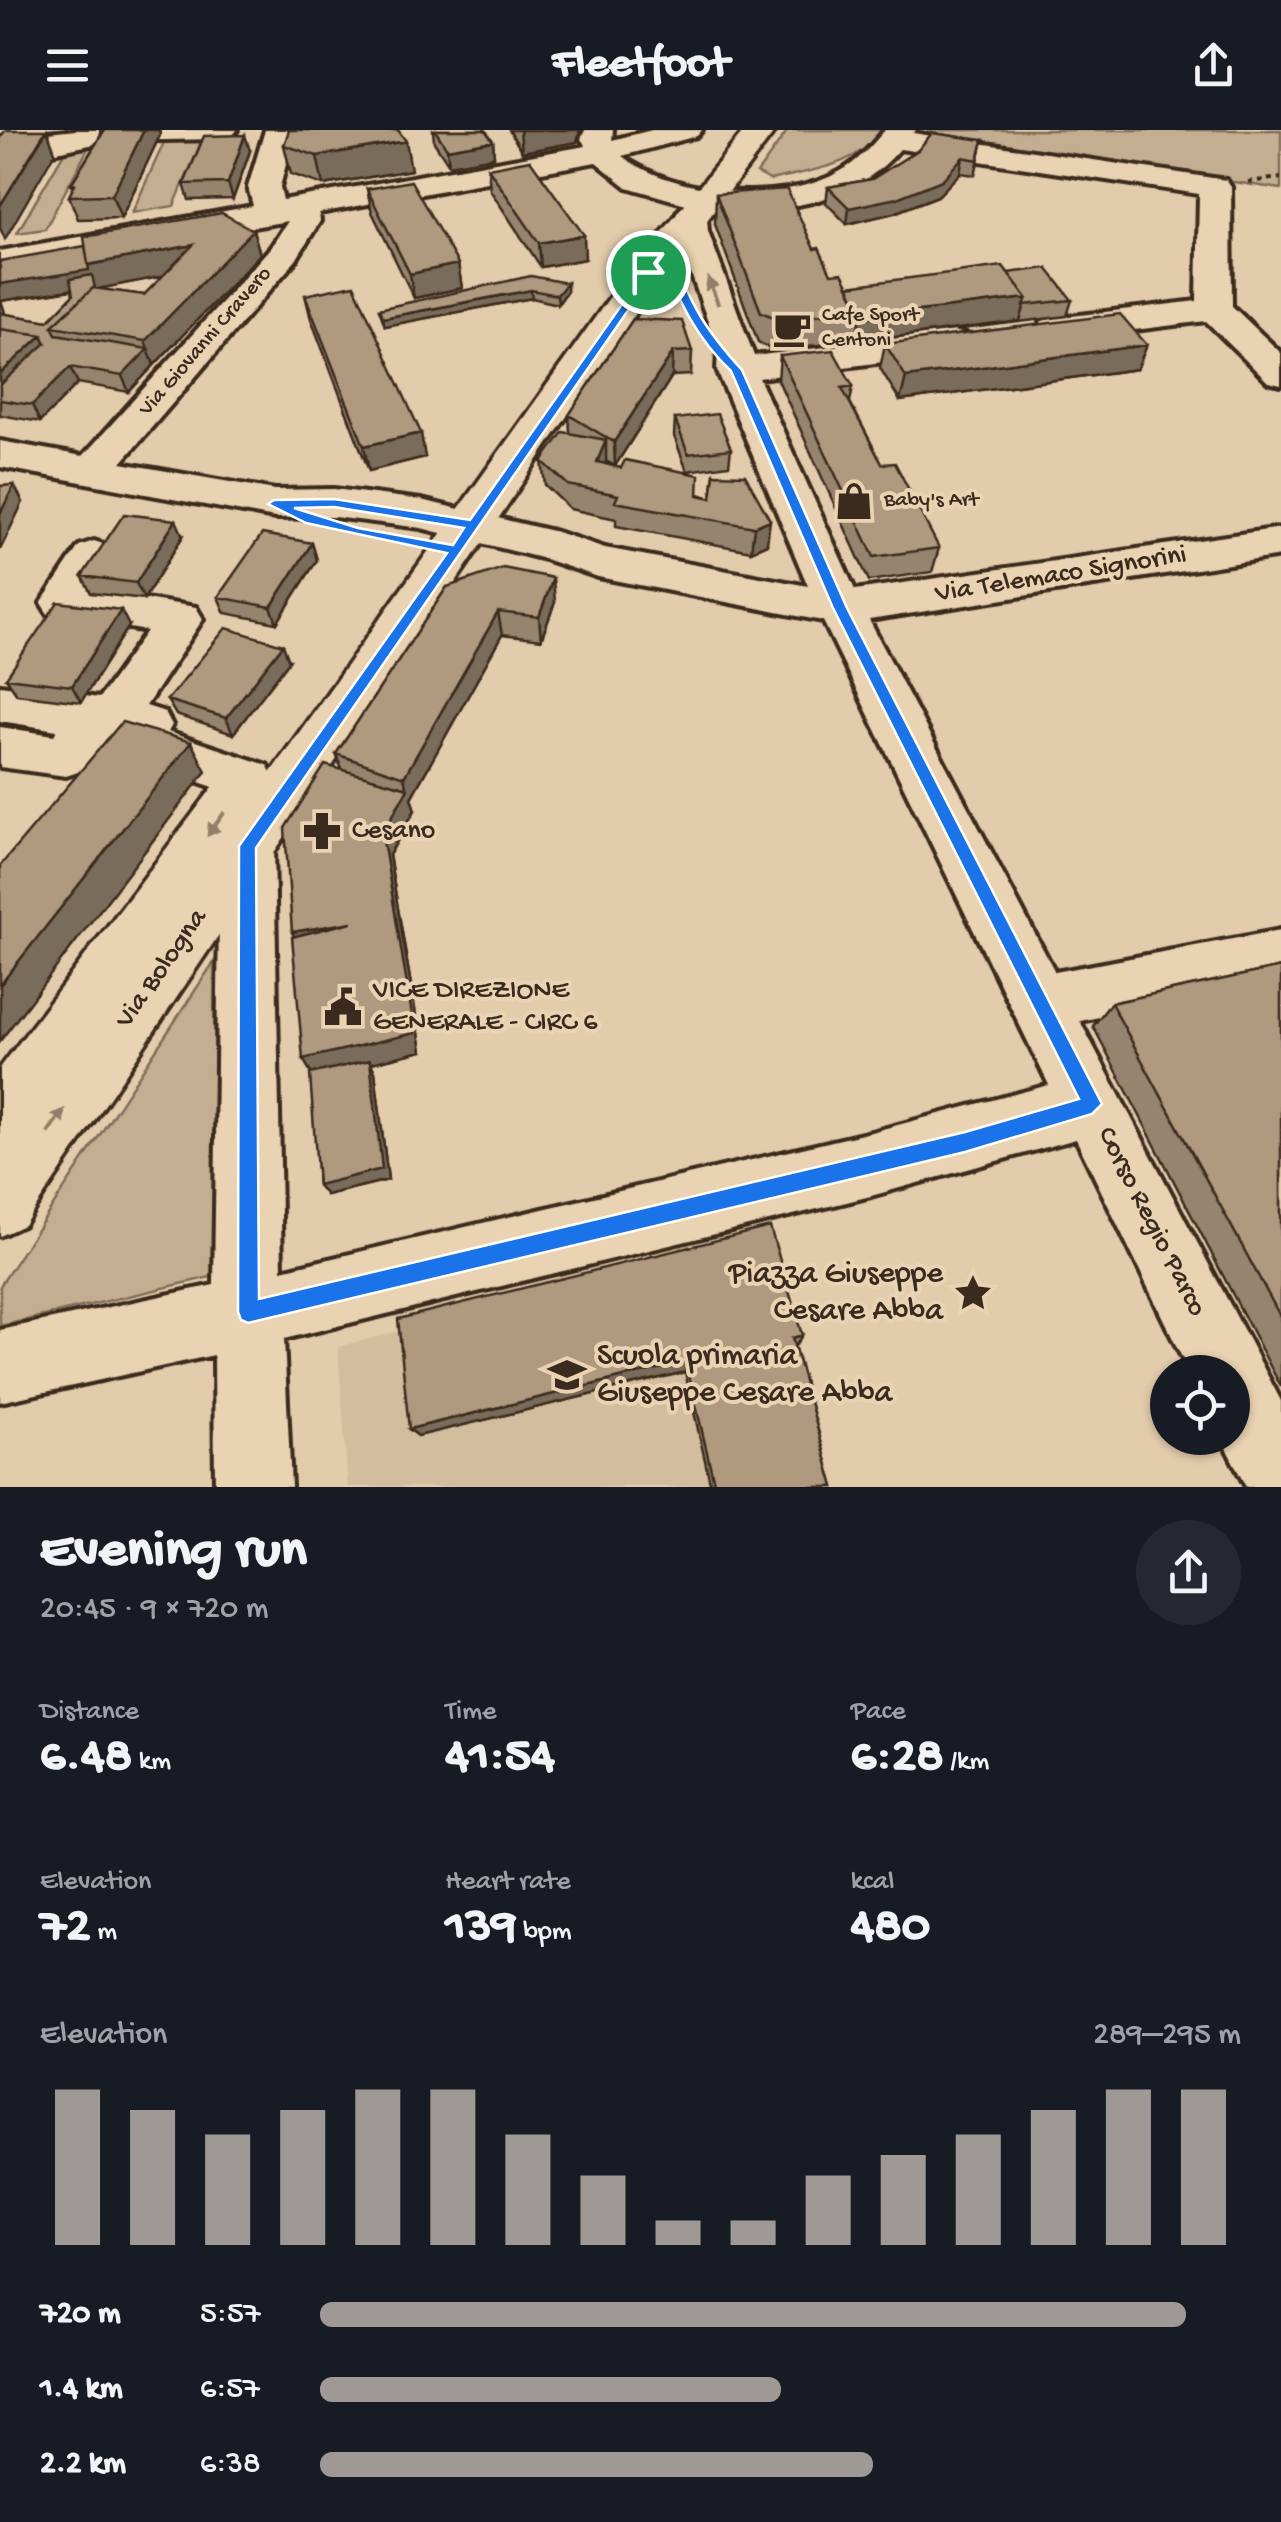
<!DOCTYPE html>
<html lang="en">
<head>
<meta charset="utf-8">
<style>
	body { margin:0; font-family:"Gochi Hand",sans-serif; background:#242831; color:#f1f3f6; height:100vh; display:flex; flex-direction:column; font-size:38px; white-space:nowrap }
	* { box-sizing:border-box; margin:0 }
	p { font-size:32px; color:#9ea1a6 }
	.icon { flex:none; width:55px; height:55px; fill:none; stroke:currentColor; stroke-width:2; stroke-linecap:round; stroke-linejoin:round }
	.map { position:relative; height:1357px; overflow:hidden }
	.drawer { display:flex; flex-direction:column; background:#171b24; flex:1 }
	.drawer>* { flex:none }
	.fabs { position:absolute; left:1150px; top:1225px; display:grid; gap:20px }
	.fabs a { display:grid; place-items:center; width:100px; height:100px; border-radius:50%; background:#171b24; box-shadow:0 2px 8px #0004; font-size:50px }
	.pin { position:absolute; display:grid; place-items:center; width:85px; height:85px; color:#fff; margin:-42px; border:5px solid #fff; border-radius:50%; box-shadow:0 2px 10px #0007 }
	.round { display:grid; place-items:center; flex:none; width:105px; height:105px; border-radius:52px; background:#242831 }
	.overview { display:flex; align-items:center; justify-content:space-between; height:170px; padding:0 40px }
	h1 { font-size:55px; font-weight:700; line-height:75px }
	.metrics { display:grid; grid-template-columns:repeat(3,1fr); gap:15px; height:170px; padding:10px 40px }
	.metrics div { display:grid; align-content:center }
	.metrics b { font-size:50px; font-weight:700 }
	.metrics small { font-size:28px; font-weight:400 }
	.metrics p { font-size:28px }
	.chart { height:280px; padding:20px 40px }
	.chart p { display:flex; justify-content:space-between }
	.chart svg { width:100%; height:180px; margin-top:10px; stroke:#9f9995; stroke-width:6 }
	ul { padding:0 40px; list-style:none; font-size:32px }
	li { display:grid; grid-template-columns:160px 120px 1fr; align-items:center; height:75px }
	li i { height:25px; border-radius:12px; background:#9f9995 }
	header { display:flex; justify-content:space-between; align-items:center; height:130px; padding:0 40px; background:#171b24; font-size:45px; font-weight:700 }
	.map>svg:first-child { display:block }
</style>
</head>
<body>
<header><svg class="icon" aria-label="menu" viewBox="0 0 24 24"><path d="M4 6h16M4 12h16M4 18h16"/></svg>Fleetfoot<svg class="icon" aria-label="share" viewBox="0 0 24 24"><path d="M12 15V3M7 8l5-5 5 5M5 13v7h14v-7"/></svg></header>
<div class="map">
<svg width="1281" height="1357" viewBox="0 0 1281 1357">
	<rect width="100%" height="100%" fill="#e3ccac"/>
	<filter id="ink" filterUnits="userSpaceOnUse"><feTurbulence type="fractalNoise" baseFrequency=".01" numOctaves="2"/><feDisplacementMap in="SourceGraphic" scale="20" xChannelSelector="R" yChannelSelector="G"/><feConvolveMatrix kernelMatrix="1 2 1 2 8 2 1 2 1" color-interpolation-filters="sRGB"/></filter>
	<g filter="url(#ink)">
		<path fill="#d3bd9f" d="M407,1199l380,18 38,140h-477l-10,-140z"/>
		<path fill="#c4ae92" stroke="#806c58" stroke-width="2.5" d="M788,0h97c-33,38 -69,39 -115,50l-13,-7z
			M933,0h348v59l-353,-52z
			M204,5l-30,71 -42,7 35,-77z
			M90,15l-45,84 -28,4 48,-82z
			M214,832l1,314 -215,50v-40z"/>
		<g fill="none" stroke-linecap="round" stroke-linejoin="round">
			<g stroke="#3b2a1e" stroke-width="8">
				<path id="minor" d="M76,0h161l-5,6 -10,3 -113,2 -62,13 -47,2v-18z
					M265,0h30l-15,57 3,13 303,-54 -5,-7 4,-9h28l-1,10 40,-10h50l-5,6 -75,20c52,39 159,49 217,16 19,-10 32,-26 46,-42h31l-3,3 313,47 5,7 1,119 49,47v32l-13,-3 -62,-61 -151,19 -13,-3 -5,-8 5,-8 13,-3 142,-17 2,-107 -299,-45c-50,58 -121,64 -194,58l2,24 46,125 199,-25 13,3 5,8 -5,8 -13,3 -194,25 96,212 426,-62v28l-412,64 186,352 226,-42v50l-201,41 201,380v86h-35l-25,-49h11v-66h-43l-113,-233 -205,57 -587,143 7,148h-76l-1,-132 -214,47v-72l214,-45 6,-439 8,-16 19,-6 19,6 8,16 8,424 589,-138 178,-47 -226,-464 -225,-44 -53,-18 -124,-31 -87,-11 -59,1 -275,-51v-26l83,15 188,-209 17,-26 -288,50v-20l253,-45 -5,-19zM596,32l31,25 59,17 -9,8 -1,19 42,119 -1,20 91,216 -203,-38 -48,-16 -136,-32 -87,-11 -59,1 -154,-27 175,-203 24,-39 -1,-8z
					M94,411l15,5 7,10 -22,35 102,16 7,12 -57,87 19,6 7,13 -4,7 99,33 8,14 -8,14 -18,6 -18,-6 -117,-40 -7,-15 -23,32 -18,6 -66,-9v-40l54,8 3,-5 -57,-9v-36l99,13 48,-67 -99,-17 -7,-11 38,-57z"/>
			</g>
			<g stroke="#3b2a1e" stroke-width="7">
				<path id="major" d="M745,0h31l-139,182 -613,913 -24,11v-168l226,-298 19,-7 19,7 4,6 341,-478z"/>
			</g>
			<path stroke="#3b2a1e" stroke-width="4" stroke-dasharray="5 5" stroke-linecap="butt" d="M1248,52l33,-4"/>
			<use href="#minor" fill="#ead3b2" fill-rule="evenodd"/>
			<use href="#major" fill="#ead3b2" fill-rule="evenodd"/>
		</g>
		<path fill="#96846e" stroke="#3b2a1e" stroke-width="2.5" fill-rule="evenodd" d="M100,0h59l1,5 -39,83 -43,1 -9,-23 4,-8 -2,-4 30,-49z
			M433,0h52l8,11 1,16 -45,8 -15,-23z
			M509,0h71l-3,12 -55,10z
			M983,10l-8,35 -15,-2 -22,23 -44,17 -47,11 -21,-21 2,-16 44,-8z
			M284,15l127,25 -88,15 -32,-11z
			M250,21l-17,48 -44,1 -5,-16z
			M488,38l97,91 -44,8 -51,-77z
			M367,59l91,75 4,24 -48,10 -42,-86z
			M716,64l98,55 17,25 17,12 160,-13 64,27 -5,16 -211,26 -84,7 -14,-7 -43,-118z
			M253,100l7,24 -131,138 -51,-9 -38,39 -40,-7v-154zM163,146l-19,19 -46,-6 4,-1zM72,160l1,5 -25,26 -43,-7 -4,-13z
			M567,153v8l-9,13 -26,-6 -147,28 -6,-17z
			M305,165l120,162 -56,14 -58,-152z
			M633,189l59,32 -1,24 -19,1 -57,90 -9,-5v3l105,34 3,-24 53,70 -16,7 -135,-25v-7l-46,-10 -25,-24 -3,-24 28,-28 -1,-18z
			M885,214l262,1 -10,24 -237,32 -20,-33z
			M780,226l73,30 -3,16 32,62 57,84 -7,24 -63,9 -91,-201z
			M675,289l56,30 -2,16 -42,6 -13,-35z
			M183,406l-39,63 -53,-6 -9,-17z
			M312,413l5,17 -40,63 -52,-10 -7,-16z
			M447,457l108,15 -14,38 -39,-5 -91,163 4,12 -26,45 33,196 -51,12 4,9 13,108 -62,15 -8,-10 -6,-111 -18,-138 48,-166 -6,-16z
			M129,496l-48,76 -64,-8 -11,-16z
			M289,531l-56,73 -57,-19 -9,-15z
			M1281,837v420l-188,-361 18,-23z
			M802,1205l-6,10 -2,1 40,141h-123l-26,-115 -267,64 -9,-7z"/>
		<path fill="#7a6c5a" stroke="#3b2a1e" stroke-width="2.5" d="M47,0l8,22 -50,87 -5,-11v-22z
			M144,0h15l1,5 -39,83 -9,-23z
			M520,0h60l-3,12 -55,10z
			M245,5l5,16 -17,48 -5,-16z
			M406,11l5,29 -88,15 -6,-29z
			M493,11l1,16 -45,8 -2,-16z
			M963,27l-3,16 -22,23 -44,17 -47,11 2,-16z
			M253,100l7,24 -106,111 -9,-24z
			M584,105l1,24 -44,8 -2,-24z
			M193,115l8,24 -103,20 5,23 -9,-26 -93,15 3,8 3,20 -7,-15v-30l88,-19z
			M458,134l4,24 -48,10 -4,-24z
			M567,153v8l-9,13 -1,-9z
			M531,160l1,8 -147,28 -2,-8z
			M1027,168l-7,23 -164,21 4,-24z
			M42,205l12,24 -54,41v-26z
			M1147,215l-10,24 -237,32 6,-24z
			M148,219l6,16 -25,27 -7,-16z
			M673,222l-1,24 -57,90 -1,-24z
			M70,237l8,16 -38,39 -8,-17z
			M421,303l4,24 -56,14 -5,-25z
			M606,310v24l-9,-2z
			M14,355l9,17 -23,48v-36z
			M176,390l7,16 -39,63 -8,-16z
			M770,390l-3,24 -16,7 3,-24z
			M312,413l5,17 -40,63 -6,-16z
			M553,448l2,24 -14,38 -2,-23z
			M121,480l8,16 -48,76 -9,-16z
			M498,482l4,23 -91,163 4,12 -26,45 33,196 -51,12 4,9 13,108 -62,15 -8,-10 -5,-109 -10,-17 79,-225 25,-44 -3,-13z
			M283,515l6,16 -56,73 -7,-16z
			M191,612l15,29 -206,270v-56z
			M352,792l-50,30 -10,-20z
			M686,1232l-1,10 -267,64 -9,-7z"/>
		<path fill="#af9a80" stroke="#3b2a1e" stroke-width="2.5" d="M6,0h40l-46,76v-69z
			M100,0h44l-32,65 -43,1 6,-12h-4l33,-53z
			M289,0h109l8,11 -89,15 -33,-11z
			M435,0h50l8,11 -46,8z
			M932,3l51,7 -5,20 -15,-3 -21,23 -45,18 -48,10 -21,-21 44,-8 46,-29z
			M245,5l-17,48 -44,1 20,-48z
			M530,30l54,75 -45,8 -51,-75z
			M411,51l47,83 -48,10 -43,-85z
			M787,59l27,60 5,-1 12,26 11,-1 19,38 -85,7 -15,-6 -45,-118z
			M222,83l31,17 -108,111 -93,-15 41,-38 51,7 49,-50 -105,20 -4,-28z
			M85,116l4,24 -89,14v-23z
			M1003,136l24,32 -167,20 1,-7 -13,-25z
			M1047,138l25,32 -48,5 3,-7 -19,-25z
			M92,145l3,13h-2l-41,38 4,8 92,15 -26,27 -52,-9 -38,38 -32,-5v-15l46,-42 -4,-8 -42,-6v-16l48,8 25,-26 -3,-16z
			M531,146l36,7 -10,12 -26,-5 -148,28 -4,-9z
			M354,155l67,148 -57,13 -59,-151z
			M1120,184l27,31 -241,32 -21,-33z
			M633,189l49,2 10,30 -19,1 -59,90 -45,-27z
			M0,199l42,6 -42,39z
			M833,220l20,36 -11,2 40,76 13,-1 44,85 -65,9 -94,-201z
			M717,284l14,35 -43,5 -13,-35z
			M563,302l43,8 -9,22 24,6 4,-8 74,15 -1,20 13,3 3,-24 31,1 25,45 -16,7 -139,-25 3,-7 -50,-10 -26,-24z
			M14,355l-14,29v-28z
			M124,384l52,6 -40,63 -54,-7z
			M262,404l50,9 -41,64 -53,-10z
			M503,438l50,10 -14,39 -41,-5 -94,165 -68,-23 111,-167z
			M58,472l63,8 -49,76 -66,-8z
			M226,498l57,17 -57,73 -59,-18z
			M122,592l69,20 -191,243v-119z
			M325,635l83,23 -26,46 33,199 -112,26 -11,-122 60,-15 -60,10 -7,-104z
			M1281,837v351l-170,-315z
			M370,930l12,109 -64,16 -8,-111z
			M770,1097l32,108 -10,3 42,149h-119l-29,-125 -277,67 -11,-110z"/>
		<defs><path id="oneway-solid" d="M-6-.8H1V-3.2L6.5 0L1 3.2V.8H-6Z" transform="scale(2.5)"/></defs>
		<g fill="#927e68">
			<use href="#oneway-solid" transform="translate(713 161) rotate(-111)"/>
			<use href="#oneway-solid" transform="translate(216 694) rotate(126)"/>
			<use href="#oneway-solid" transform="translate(56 991) rotate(-55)"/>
		</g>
	</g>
	<path fill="#1a73e8" stroke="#fff" stroke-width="2.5" fill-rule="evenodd" d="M661,119l9,2c22,54 32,75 72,119l105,238 255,496 -10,10 -127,38 -717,171 -7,-3 -3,-8 1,-466 208,-293 -141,-30 -38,-19 6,-4 60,-1 136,21zM663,130c17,43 34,79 68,111l102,237 246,491 -114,33 -706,167 -3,-451zM334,377l130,21 -11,17 -95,-17 -64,-20z"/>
	<defs>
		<g id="cafe-bare" transform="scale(3)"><path d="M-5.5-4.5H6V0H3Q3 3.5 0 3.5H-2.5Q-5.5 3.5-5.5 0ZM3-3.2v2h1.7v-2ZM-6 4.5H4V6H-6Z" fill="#3b2a1e" stroke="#ead3b2" stroke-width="2.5" paint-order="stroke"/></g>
		<g id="shop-bare" transform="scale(3)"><path d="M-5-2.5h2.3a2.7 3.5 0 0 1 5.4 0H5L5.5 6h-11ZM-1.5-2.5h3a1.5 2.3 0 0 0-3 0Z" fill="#3b2a1e" stroke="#ead3b2" stroke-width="2.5" paint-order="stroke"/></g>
		<g id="pharmacy-bare" transform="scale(3)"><path d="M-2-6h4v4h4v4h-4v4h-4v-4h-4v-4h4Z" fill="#3b2a1e" stroke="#ead3b2" stroke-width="2.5" paint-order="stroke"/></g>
		<g id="civic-bare" transform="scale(3)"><path d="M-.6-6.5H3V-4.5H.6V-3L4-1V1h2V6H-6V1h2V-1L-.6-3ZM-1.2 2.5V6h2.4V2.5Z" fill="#3b2a1e" stroke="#ead3b2" stroke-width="2.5" paint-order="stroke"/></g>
		<g id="sight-bare" transform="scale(3)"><path d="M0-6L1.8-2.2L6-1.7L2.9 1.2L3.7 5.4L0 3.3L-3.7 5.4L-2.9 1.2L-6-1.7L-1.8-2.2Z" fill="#3b2a1e" stroke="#ead3b2" stroke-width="2.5" paint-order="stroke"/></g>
		<g id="school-bare" transform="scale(3)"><path d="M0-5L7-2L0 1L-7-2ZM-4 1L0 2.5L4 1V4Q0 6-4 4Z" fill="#3b2a1e" stroke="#ead3b2" stroke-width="2.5" paint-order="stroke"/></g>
	</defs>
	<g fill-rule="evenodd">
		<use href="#cafe-bare" x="792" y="199"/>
		<use href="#shop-bare" x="854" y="371"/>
		<use href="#pharmacy-bare" x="322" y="701"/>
		<use href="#civic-bare" x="343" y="877"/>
		<use href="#sight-bare" x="973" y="1163"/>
		<use href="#school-bare" x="567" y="1245"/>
	</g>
	<g text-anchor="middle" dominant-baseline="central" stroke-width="8" stroke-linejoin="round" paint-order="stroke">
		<g font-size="22" fill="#3b2a1e" stroke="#ead3b2" text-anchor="start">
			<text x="822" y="186">Cafe Sport<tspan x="822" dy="25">Centoni</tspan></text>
			<text x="884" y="371">Baby's Art</text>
		</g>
		<g font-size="22" fill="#3b2a1e" stroke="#ead3b2">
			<text transform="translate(206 212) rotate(-49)">Via Giovanni Cravero</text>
		</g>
		<g font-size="28" fill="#3b2a1e" stroke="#ead3b2">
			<text transform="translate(1061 445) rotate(-9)">Via Telemaco Signorini</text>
			<text transform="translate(162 839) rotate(-55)">Via Bologna</text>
			<text transform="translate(1151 1092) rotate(63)">Corso Regio Parco</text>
		</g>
		<g font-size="28" fill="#3b2a1e" stroke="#ead3b2" text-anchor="start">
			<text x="352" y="701">Cesano</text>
			<text x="373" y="861">VICE DIREZIONE<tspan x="373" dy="32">GENERALE - CIRC 6</tspan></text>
		</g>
		<g font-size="32" fill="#3b2a1e" stroke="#ead3b2" text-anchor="end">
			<text x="943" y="1145">Piazza Giuseppe<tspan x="943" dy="37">Cesare Abba</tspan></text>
			<text x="597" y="1227" text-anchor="start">Scuola primaria<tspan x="597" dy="37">Giuseppe Cesare Abba</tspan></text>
		</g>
	</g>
</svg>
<div class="fabs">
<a><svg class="icon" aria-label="locate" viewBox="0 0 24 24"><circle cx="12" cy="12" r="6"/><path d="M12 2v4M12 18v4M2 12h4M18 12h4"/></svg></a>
</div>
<div class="pin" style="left:648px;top:142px;background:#1e9e55"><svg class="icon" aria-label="arrive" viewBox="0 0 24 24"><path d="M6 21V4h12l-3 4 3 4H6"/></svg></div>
</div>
<section class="drawer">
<div class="overview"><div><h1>Evening run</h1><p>20:45 · 9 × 720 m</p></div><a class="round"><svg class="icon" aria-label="share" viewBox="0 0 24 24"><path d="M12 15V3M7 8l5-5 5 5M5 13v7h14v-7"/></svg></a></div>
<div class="metrics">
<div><p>Distance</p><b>6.48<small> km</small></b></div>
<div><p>Time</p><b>41:54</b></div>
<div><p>Pace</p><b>6:28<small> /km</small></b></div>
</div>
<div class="metrics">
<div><p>Elevation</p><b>72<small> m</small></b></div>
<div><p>Heart rate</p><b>139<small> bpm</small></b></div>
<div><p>kcal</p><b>480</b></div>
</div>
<div class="chart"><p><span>Elevation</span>289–295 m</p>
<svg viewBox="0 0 160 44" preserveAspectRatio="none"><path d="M5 44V6M15 44V11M25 44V17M35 44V11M45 44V6M55 44V6M65 44V17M75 44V27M85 44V38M95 44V38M105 44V27M115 44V22M125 44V17M135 44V11M145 44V6M155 44V6"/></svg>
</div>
<ul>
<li><b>720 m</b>5:57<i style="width:94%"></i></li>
<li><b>1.4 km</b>6:57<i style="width:50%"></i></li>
<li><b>2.2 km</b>6:38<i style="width:60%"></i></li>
</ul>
</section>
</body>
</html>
